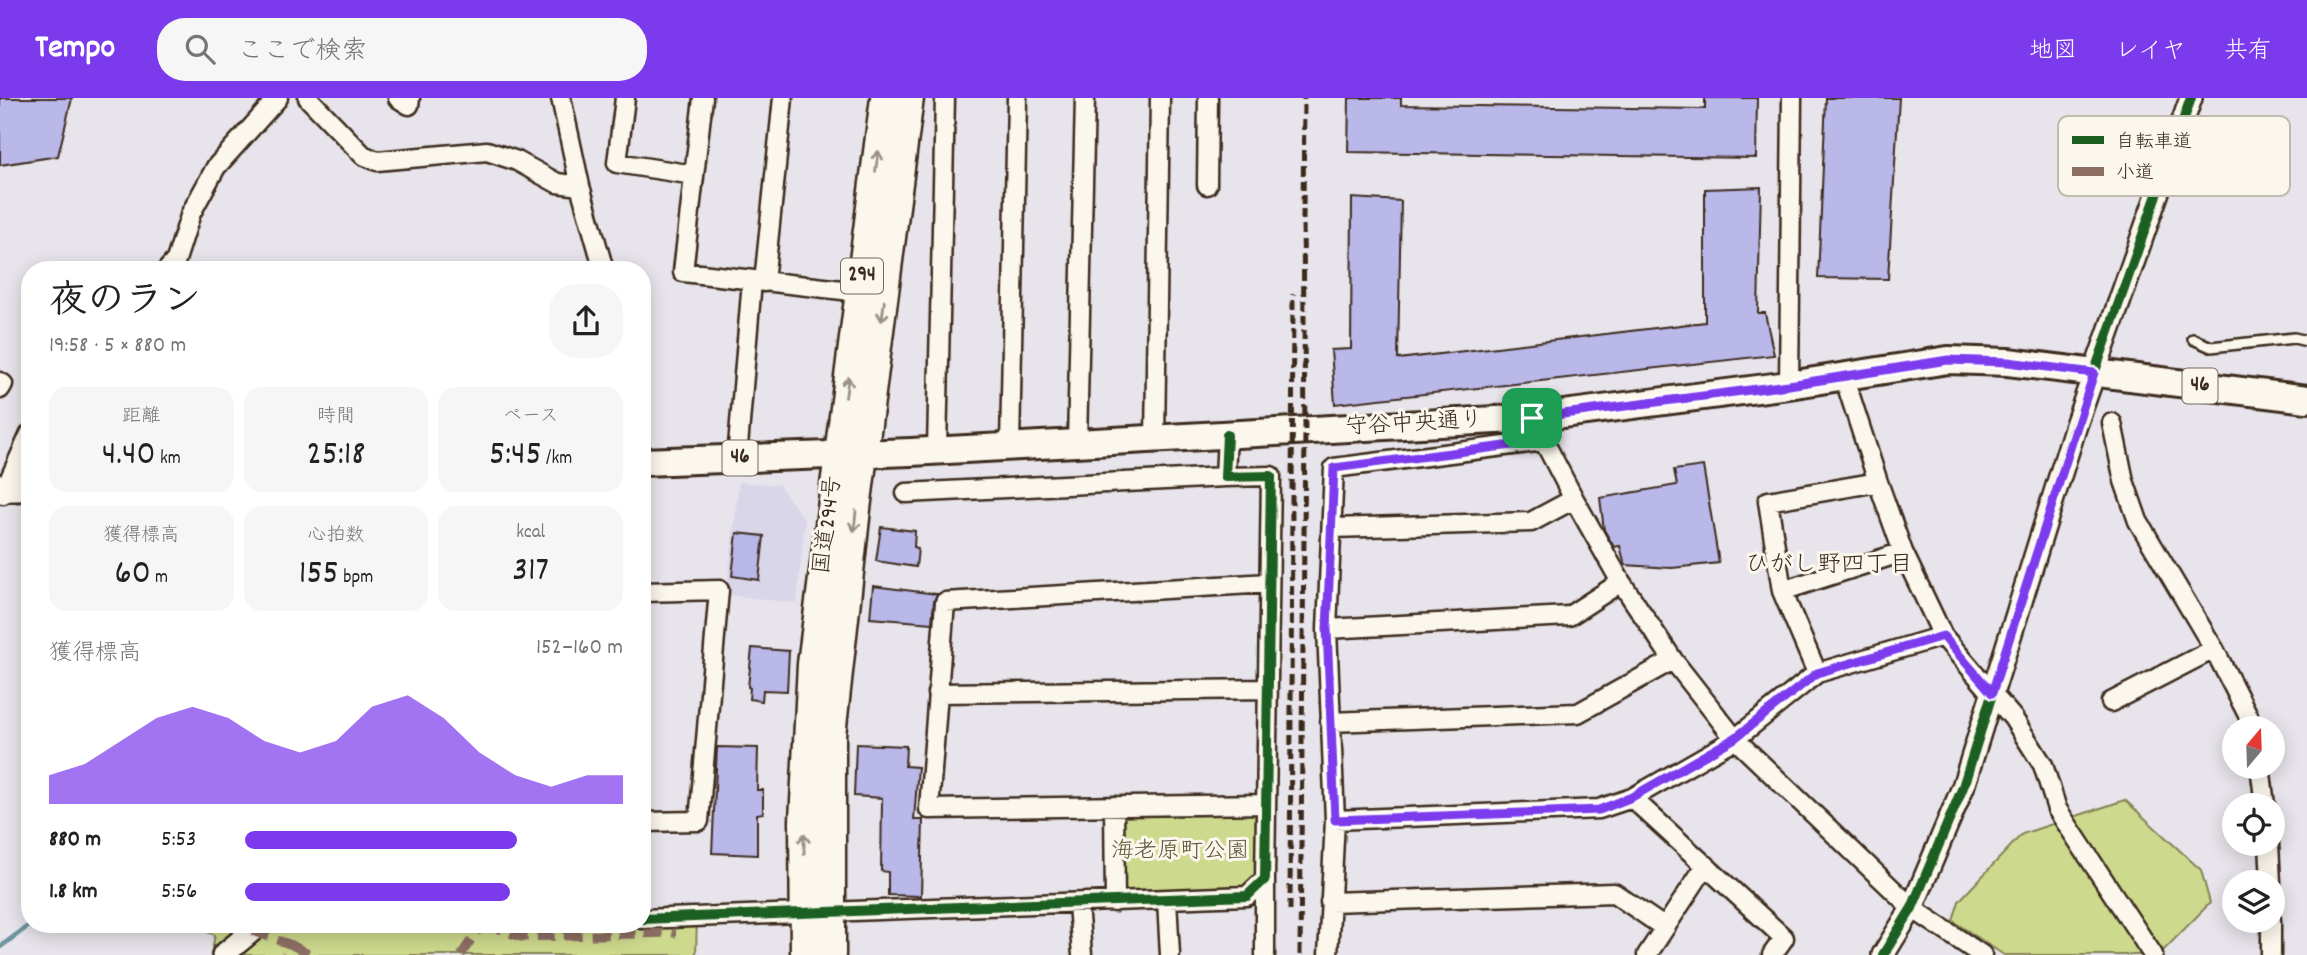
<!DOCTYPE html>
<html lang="ja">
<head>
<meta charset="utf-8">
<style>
	body { margin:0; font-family:Dekko,"Klee One",sans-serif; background:#f6f6f6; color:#222; height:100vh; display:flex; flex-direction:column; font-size:26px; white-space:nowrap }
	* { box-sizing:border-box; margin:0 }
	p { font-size:23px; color:#767676 }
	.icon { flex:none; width:38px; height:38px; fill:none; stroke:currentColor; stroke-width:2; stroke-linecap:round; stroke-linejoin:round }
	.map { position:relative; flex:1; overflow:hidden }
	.drawer { position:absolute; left:21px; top:163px; width:630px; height:672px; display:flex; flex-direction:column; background:#fff; border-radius:28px; box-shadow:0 4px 18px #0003 }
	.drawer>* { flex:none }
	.needle { width:46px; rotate:19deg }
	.controls { position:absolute; left:2222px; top:618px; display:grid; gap:14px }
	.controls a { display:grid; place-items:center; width:63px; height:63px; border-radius:50%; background:#fff; box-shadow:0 4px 18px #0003; font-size:35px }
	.pin { position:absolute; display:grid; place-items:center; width:60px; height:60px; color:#fff; margin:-30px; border-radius:14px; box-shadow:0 4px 10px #0006 }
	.round { display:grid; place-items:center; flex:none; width:74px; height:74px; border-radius:28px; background:#f6f6f6 }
	.headline { display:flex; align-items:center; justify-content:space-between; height:119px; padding:0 28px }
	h1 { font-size:38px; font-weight:600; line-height:52px }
	.stats { display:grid; grid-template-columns:repeat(3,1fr); gap:10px; height:119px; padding:7px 28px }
	.stats div { display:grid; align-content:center; border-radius:18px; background:#f6f6f6; text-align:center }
	.stats b { font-size:35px; font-weight:600 }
	.stats small { font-size:19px; font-weight:400 }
	.stats p { font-size:19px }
	.chart { height:196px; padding:14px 28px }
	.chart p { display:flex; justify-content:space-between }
	.chart svg { width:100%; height:126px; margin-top:7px; fill:#7c3aed; opacity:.7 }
	ul { padding:0 28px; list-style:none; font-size:23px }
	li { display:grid; grid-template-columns:112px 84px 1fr; align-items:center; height:52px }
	li i { height:18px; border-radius:9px; background:#7c3aed }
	header { display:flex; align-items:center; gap:42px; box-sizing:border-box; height:98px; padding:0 35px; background:#7c3aed; color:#fff }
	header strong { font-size:33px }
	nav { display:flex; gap:38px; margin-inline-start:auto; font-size:24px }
	.search { width:490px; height:63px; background:#f6f6f6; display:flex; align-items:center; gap:18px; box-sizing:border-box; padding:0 24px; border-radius:28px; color:#767676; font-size:26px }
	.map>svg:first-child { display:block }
</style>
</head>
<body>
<header>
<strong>Tempo</strong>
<div class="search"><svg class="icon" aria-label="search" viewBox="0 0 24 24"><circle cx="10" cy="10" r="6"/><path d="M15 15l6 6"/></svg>ここで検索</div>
<nav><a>地図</a><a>レイヤ</a><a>共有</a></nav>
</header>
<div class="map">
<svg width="2307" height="857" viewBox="0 0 2307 857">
	<rect width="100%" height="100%" fill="#e8e4eb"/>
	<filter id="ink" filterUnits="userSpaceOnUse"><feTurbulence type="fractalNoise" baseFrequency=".0143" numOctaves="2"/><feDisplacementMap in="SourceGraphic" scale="14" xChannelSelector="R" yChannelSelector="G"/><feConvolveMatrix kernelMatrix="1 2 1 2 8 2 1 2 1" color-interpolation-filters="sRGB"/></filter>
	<g filter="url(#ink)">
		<path fill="#dad6ea" d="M739,384l40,3 26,35 -8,83 -71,-8z"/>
		<path fill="#cdd98d" stroke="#848256" stroke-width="2" d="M2125,702l76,70 9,33 -51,52h-155l-51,-34 6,-20 63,-67z
			M1266,706l-1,75 -18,17 -132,6 -1,-96z
			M697,819l-1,38h-485l4,-20 -26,-11h453z"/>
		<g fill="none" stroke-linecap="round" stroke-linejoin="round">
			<path stroke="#6e949d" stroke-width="5" d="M0,849l31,-23"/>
		</g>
		<path fill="#bab7e9" stroke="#3b2a1e" stroke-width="2" d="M0,0h72l-14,58 -58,9z
			M1349,0h52v7l304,4v-11h52l-1,60 -408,-6z
			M1826,0h73l-11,181 -70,-1z
			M1761,89l-3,126h7l9,42 -439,49 -4,-54 20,-1 1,-151 49,3 -3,158 307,-37v-133z
			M1703,368l16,97 -47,5 -47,-3 -5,-19 -6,1 -10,-17 -4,-32 77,-13 -3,-15z
			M881,429l34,4 -1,16 4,1 -2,19 -40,-6z
			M737,435l27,3 -5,44 -27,-4z
			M873,488l64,8 -3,7 -2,22 -62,-5z
			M752,550l37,3 -2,40 -24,-1 -1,11 -13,-2 1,-11 -2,-1z
			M856,646l50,2 -1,20 13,1 -4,53h9l-2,76 -33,-1v-23l-7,-1 1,-73 -28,-2z
			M717,649l41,1 -1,42h6v23l-6,1v41l-45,-2z"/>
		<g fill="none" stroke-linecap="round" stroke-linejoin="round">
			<g stroke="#3b2a1e" stroke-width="14">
				<path id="service" d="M2193,241l18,8 83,-9 13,3"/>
			</g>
			<g stroke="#3b2a1e" stroke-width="23">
				<path id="minor" d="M308,0l55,57 14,6 110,-10 30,10 40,22 23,3
					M398,0l11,7 1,-7
					M561,0l19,88 24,84
					M625,0l-8,65 77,12
					M703,0l-20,174 177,20
					M1207,87l1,-87
					M167,172l9,-10 15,-47 25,-46 62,-69
					M764,184l19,-184
					M1844,279l34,105 25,70 40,84 70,82 30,47 14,44 96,146
					M0,284l3,2 -3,5
					M1789,287l3,-287
					M1532,320l42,81 47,83 52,78 62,79 177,169 70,47
					M2112,325l12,58 14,40 76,128 34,66 3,13
					M1155,341l5,-341
					M1077,345l8,-345
					M1010,348l7,-348
					M937,351l8,-351
					M737,360l15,-177
					M906,395l319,-16
					M3,396l27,-60
					M1333,430l198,-6 43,-23
					M1782,493l-14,-90 110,-19
					M642,494l77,-2 -20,231 -57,1
					M1327,531l242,-13 52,-34
					M1817,575l-35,-82 121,-39
					M937,595l331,-4
					M2111,604l103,-53
					M1330,624l248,-9 95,-53
					M2260,668l5,39
					M1632,700l152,140 -12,17
					M1266,706l-337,5 16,-207 324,-19
					M1114,708l1,96
					M1335,722l264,-11 33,-11 103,-59 82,-66 126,-37
					M2269,746l2,38
					M1265,781v76
					M1167,802l3,55
					M1330,804l284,-9 51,35
					M1078,806l4,51
					M642,821l605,-23 18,-17 6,-403 -46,1 2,-42
					M2271,822v35
					M1328,857l7,-135 -8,-191 7,-161 210,-27
					M1647,857l59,-90"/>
			</g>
			<g stroke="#3b2a1e" stroke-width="26">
				<path id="tertiary" d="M223,857l29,-24
					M1883,857l29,-47 51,-121 113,-362 115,-327"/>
			</g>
			<g stroke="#3b2a1e" stroke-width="32">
				<path id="primary" d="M642,364l269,-10 621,-34 257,-33 159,-25 60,2 299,37
					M0,390l30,-1"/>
			</g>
			<g stroke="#3b2a1e" stroke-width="33">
				<path id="trunk" d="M805,857l-1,-134 8,-157 73,-566
					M831,857v-220l25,-226 53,-411"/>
			</g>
			<use href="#service" stroke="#fbf7ec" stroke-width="9"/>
			<use href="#minor" stroke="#fbf7ec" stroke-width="18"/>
			<use href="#tertiary" stroke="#fbf7ec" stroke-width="21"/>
			<use href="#primary" stroke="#fbf7ec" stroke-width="26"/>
			<use href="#trunk" stroke="#fbf7ec" stroke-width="28"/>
			<path stroke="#3b2a1e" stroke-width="5" stroke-dasharray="10 5" stroke-linecap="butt" d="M1290,812l3,-616
				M1300,857l5,-524 -2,-214 1,-119"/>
			<path stroke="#8d6e63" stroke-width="9" stroke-dasharray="18 9" stroke-linecap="butt" d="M485,826l36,13 155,-4
				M252,833l40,14 -7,10
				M292,847l18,10
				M461,857l21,-31"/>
			<g stroke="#fbf7ec" stroke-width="15">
				<path id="cycleway" d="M642,821l605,-23 18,-17 6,-403 -46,1 2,-42
					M1883,857l29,-47 51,-121 113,-362 115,-327"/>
			</g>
			<use href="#cycleway" stroke="#1b5e20" stroke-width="10"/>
		</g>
		<defs><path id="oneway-shaft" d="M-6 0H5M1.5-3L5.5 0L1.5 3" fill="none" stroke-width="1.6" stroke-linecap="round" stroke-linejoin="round" transform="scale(1.75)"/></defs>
		<g stroke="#9b9085">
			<use href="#oneway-shaft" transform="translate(877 63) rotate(-82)"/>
			<use href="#oneway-shaft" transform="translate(883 213) rotate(98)"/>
			<use href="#oneway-shaft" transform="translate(847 289) rotate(-82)"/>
			<use href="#oneway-shaft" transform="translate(855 423) rotate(96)"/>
			<use href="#oneway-shaft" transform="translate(804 746) rotate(-90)"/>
		</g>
	</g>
	<g fill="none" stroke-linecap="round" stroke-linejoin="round" filter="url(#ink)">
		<g stroke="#fff" stroke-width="14">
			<path id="route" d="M1948,262l60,2 86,11 -102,320 -49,-57 -126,37 -82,65 -103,59 -33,13 -264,10 -8,-191 7,-161 210,-27 -12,-23 257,-33z"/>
		</g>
		<use href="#route" stroke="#7c3aed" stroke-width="9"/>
	</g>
	<g text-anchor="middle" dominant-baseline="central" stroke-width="6" stroke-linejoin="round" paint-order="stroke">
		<g fill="#fbf7ec" stroke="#75685c" stroke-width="2">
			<rect x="841" y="160.5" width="42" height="35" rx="5"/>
			<rect x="2182.5" y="270.5" width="35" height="35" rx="5"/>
			<rect x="722.5" y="342.5" width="35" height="35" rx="5"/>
		</g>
		<g font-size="21" font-weight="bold" fill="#3b2a1e">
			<text x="862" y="178">294</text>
			<text x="2200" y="288">46</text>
			<text x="740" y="360">46</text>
		</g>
		<g font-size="23" fill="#3b2a1e" stroke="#fbf7ec">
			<text transform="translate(1414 327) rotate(-3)">守谷中央通り</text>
			<text transform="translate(829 427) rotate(-83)">国道294号</text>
		</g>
		<g font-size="23" fill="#60563a" stroke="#fbf7ec">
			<text x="1180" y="754">海老原町公園</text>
		</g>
		<g font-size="24" fill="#3b2a1e" stroke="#fbf7ec">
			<text x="1829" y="468">ひがし野四丁目</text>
		</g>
	</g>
	<rect x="2058" y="18" width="232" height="80" rx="10" fill="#fbf7ec" stroke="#c1baae" stroke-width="2"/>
	<rect x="2072" y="38" width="32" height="8" fill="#1b5e20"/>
	<rect x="2072" y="69" width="32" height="9" fill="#8d6e63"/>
	<g font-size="19" fill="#3b2a1e">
		<text x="2116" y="49">自転車道</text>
		<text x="2116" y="80">小道</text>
	</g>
</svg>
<div class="controls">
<a><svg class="needle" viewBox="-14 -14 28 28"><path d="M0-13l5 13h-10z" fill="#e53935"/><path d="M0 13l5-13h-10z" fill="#767676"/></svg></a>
<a><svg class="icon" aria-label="locate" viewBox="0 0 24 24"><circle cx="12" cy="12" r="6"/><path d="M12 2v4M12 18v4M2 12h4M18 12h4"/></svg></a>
<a><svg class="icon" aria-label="layers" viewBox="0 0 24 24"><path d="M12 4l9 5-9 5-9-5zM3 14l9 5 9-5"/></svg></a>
</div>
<div class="pin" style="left:1532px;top:320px;background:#1e9e55"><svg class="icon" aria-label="arrive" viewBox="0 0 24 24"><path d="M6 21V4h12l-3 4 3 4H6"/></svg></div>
<section class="drawer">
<div class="headline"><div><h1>夜のラン</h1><p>19:58 · 5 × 880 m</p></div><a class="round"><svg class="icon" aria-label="share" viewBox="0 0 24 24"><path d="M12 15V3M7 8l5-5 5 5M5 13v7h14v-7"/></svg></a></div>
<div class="stats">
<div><p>距離</p><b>4.40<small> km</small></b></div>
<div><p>時間</p><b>25:18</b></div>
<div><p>ペース</p><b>5:45<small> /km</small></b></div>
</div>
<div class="stats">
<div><p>獲得標高</p><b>60<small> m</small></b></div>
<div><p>心拍数</p><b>155<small> bpm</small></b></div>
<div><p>kcal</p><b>317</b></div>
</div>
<div class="chart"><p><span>獲得標高</span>152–160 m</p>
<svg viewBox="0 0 160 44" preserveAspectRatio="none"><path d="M0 44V34L10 30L20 22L30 14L40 10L50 14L60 22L70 26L80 22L90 10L100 6L110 14L120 26L130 34L140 38L150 34L160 34V44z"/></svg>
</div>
<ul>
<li><b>880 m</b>5:53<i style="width:72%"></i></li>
<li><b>1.8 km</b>5:56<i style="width:70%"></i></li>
</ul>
</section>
</div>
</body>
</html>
